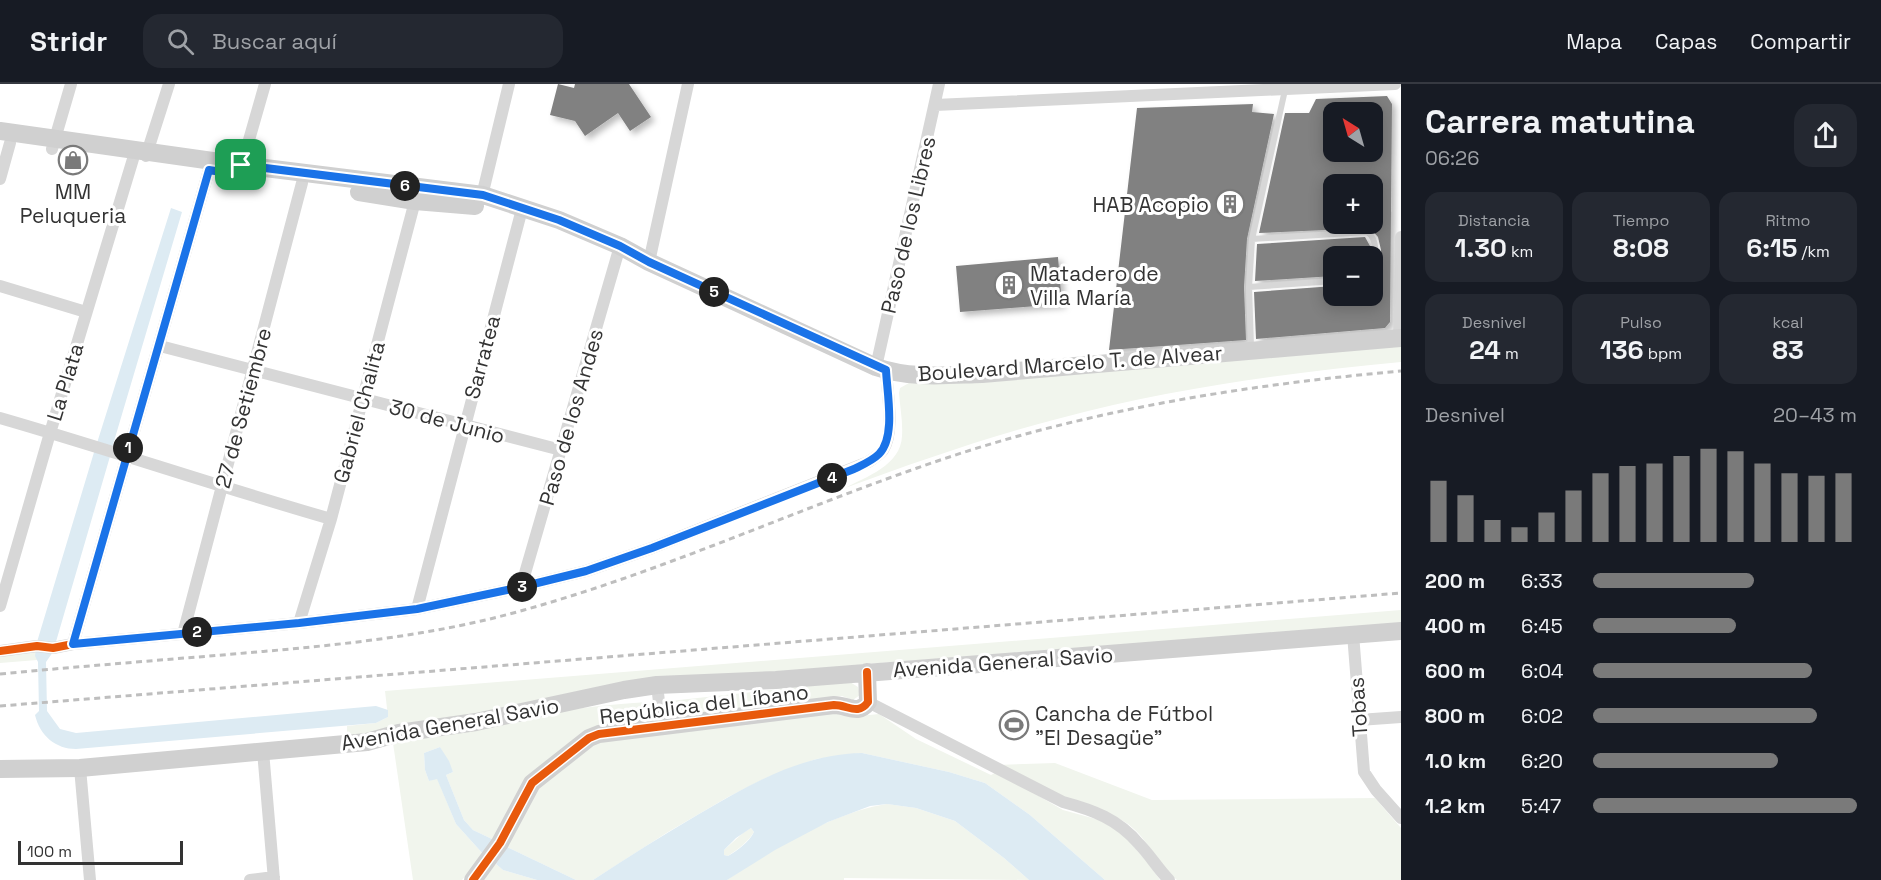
<!DOCTYPE html>
<html lang="es">
<head>
<meta charset="utf-8">
<style>
	body { margin:0; font-family:"Space Grotesk",sans-serif; background:#242831; color:#f1f3f6; height:100vh; display:flex; flex-direction:column; font-size:22px; white-space:nowrap }
	* { box-sizing:border-box; margin:0 }
	p { font-size:20px; color:#9ea1a6 }
	.icon { flex:none; width:33px; height:33px; fill:none; stroke:currentColor; stroke-width:2; stroke-linecap:round; stroke-linejoin:round }
	.map { position:relative; flex:1; overflow:hidden }
	.panel { display:flex; flex-direction:column; background:#171b24; width:480px }
	.panel>* { flex:none }
	.needle { width:39px; rotate:323deg }
	.fabs { position:absolute; left:1323px; top:18px; display:grid; gap:12px }
	.fabs a { display:grid; place-items:center; width:60px; height:60px; border-radius:12px; background:#171b24; box-shadow:0 3px 15px #0003; font-size:30px }
	.scale { position:absolute; left:18px; bottom:15px; width:165px; box-sizing:border-box; padding-left:6px; border:3px solid #333; border-top:0; font-size:16px; line-height:21px; white-space:nowrap; color:#333; -webkit-text-stroke:4px #fff; paint-order:stroke }
	.pin { position:absolute; display:grid; place-items:center; width:51px; height:51px; color:#fff; margin:-26px; border-radius:12px; box-shadow:0 3px 9px #0006 }
	.km { position:absolute; width:30px; height:30px; margin:-15px; border-radius:50%; background:#222; color:#fff; font-size:16px; line-height:30px; text-align:center }
	.round { display:grid; place-items:center; flex:none; width:63px; height:63px; border-radius:18px; background:#242831 }
	.head { display:flex; align-items:center; justify-content:space-between; height:102px; padding:0 24px }
	h1 { font-size:33px; font-weight:600; line-height:45px }
	.metrics { display:grid; grid-template-columns:repeat(3,1fr); gap:9px; height:102px; padding:6px 24px }
	.metrics div { display:grid; align-content:center; border-radius:15px; background:#242831; text-align:center }
	.metrics b { font-size:26px; font-weight:600 }
	.metrics small { font-size:16px; font-weight:400 }
	.metrics p { font-size:16px }
	.chart { height:168px; padding:12px 24px }
	.chart p { display:flex; justify-content:space-between }
	.chart svg { width:100%; height:108px; margin-top:6px; stroke:#7a7a7a; stroke-width:6 }
	ul { padding:0 24px; list-style:none; font-size:20px }
	li { display:grid; grid-template-columns:96px 72px 1fr; align-items:center; height:45px }
	li i { height:15px; border-radius:8px; background:#7a7a7a }
	header { display:flex; align-items:center; gap:36px; box-sizing:border-box; height:84px; padding:0 30px; background:#171b24; border-bottom:2px solid #363941 }
	header strong { font-size:28px }
	nav { display:flex; gap:33px; margin-inline-start:auto; font-size:21px }
	.search { width:420px; height:54px; background:#242831; display:flex; align-items:center; gap:15px; box-sizing:border-box; padding:0 21px; border-radius:18px; color:#9ea1a6; font-size:22px }
	main { display:flex; flex:1; min-height:0 }
	.map>svg:first-child { display:block }
</style>
</head>
<body>
<header>
<strong>Stridr</strong>
<div class="search"><svg class="icon" aria-label="search" viewBox="0 0 24 24"><circle cx="10" cy="10" r="6"/><path d="M15 15l6 6"/></svg>Buscar aquí</div>
<nav><a>Mapa</a><a>Capas</a><a>Compartir</a></nav>
</header>
<main>
<div class="map">
<svg width="1401" height="796" viewBox="0 0 1401 796">
	<defs>
		<filter id="shadow"><feDropShadow dx="4" dy="4" stdDeviation="3" flood-color="#0004"/></filter>
	</defs>
	<rect width="100%" height="100%" fill="#fff"/>
	<path fill="#f1f5ed" d="M1401,259v19c-115,11 -229,26 -340,56 -74,19 -145,44 -216,70 21,-11 56,-23 57,-52 1,-14 -2,-29 -3,-43l1,-5 9,-5z
		M1401,526v15l-535,39 -489,69 -30,3v-10l29,-3 12,-6 -3,-26z
		M36,565l1,11 -37,3v-8z
		M844,598h6l8,5 2,8 -7,5 -11,-4 -172,22 -4,-4v-10l4,-3z
		M648,618l6,2v14l-65,12 -95,110 -21,-10 -9,-10 -18,-45 7,-3 -13,-25 -16,6 1,17 4,11 8,-3 19,46 28,31 -22,25h-49l-20,-137c86,-18 168,-36 255,-41z
		M837,629l13,4 29,-3 37,25 75,36 6,-3 66,38 40,11 18,11 26,30 13,18h-55l-75,-65 -45,-32 -36,-11 -87,-19 -46,6 -48,18 -40,20 -60,35 -75,48h-17l-69,-33 31,-59 54,-45z
		M1055,679l97,37 223,-2 26,30v52h-224c-19,-16 -29,-41 -49,-56 -20,-14 -46,-19 -69,-29 -21,-9 -42,-20 -63,-30z
		M887,720l29,4 39,13 49,37 25,22 -185,-2v2h-117c41,-30 111,-69 160,-76z
		M751,744l3,4c-5,9 -17,18 -26,24l-4,-1v-5l19,-17z
		M496,780l7,6 34,10h-55z"/>
	<path fill="#ddebf3" fill-rule="evenodd" d="M171,124l11,4 -70,236 -15,-5z
		M95,365l16,4 -58,199 -7,10 1,49 13,18 16,4 300,-27 12,4v7l-12,6 -300,26c-20,0 -36,-13 -41,-34l4,-4 -1,-49 -3,-6 2,-14z
		M440,663l9,14 4,11 -7,3 18,45 9,10 21,10 -10,15 -28,-31 -19,-45 -8,2 -4,-11 -1,-17z
		M862,669l87,19 36,11 45,32 75,65h-76l-25,-22 -49,-37 -39,-13 -29,-4 -17,2 -42,16 -53,28 -48,30h-134c35,-23 70,-45 106,-66 51,-30 103,-60 163,-61zM751,744l3,4c-5,10 -16,18 -26,24l-4,-1v-5l12,-12z
		M507,763l69,33h-39l-34,-10 -7,-6z"/>
	<path fill="#818181" fill-rule="evenodd" filter="url(#shadow)" d="M558,0l16,4 1,-4h54l22,33 -21,14 -12,-18 -33,23 -10,-15 -25,-6z
		M1387,12l5,8 -2,218 -5,6 -129,11 -2,-47 80,-6v10h38v-18l5,-4 4,-24 -3,-13 -8,-9 -111,5 26,-120h24l7,-14zM1334,28h38v40h-38zM1334,100h38v40h-38z
		M1253,20l-1,8 22,2 -27,125 -3,48 2,53 -137,10 28,-242z
		M1365,153l5,9v10h-36v20l-79,5 2,-37z
		M1058,173l4,47 -102,8 -4,-46z"/>
	<g fill="none" stroke-linecap="round" stroke-linejoin="round">
		<path stroke="#d7d7d7" stroke-width="6" d="M1252,155l115,-7c12,7 9,29 5,41
			M1249,203l85,-6
			M1251,263l-2,-60 3,-48 33,-149"/>
		<path stroke="#d7d7d7" stroke-width="12" d="M935,21l460,-21
			M52,65l19,-65
			M146,72l23,-72
			M239,91l26,-91
			M0,95l10,-36
			M481,116l28,-116
			M649,178l39,-178
			M0,202l86,26
			M1399,254l2,-101
			M160,262l401,104
			M876,283l63,-283
			M0,334c111,32 220,69 331,101
			M521,503l99,-341
			M0,522l50,-173 83,-274
			M417,525l105,-400
			M299,539l32,-104 84,-318
			M183,550l119,-451
			M1353,550l11,138 12,18 25,28
			M73,560l136,-474
			M0,567l37,-5 16,2 20,-4 226,-21 118,-14 104,-22 65,-16 66,-23 216,-86c5,-3 11,-7 15,-12 12,-18 4,-59 3,-80
			M657,601l5,42
			M868,618l195,100c30,8 55,17 76,42 11,11 19,25 30,36
			M1359,636l42,-3
			M263,667l11,129
			M80,684l10,112
			M250,796l24,-3"/>
		<path stroke="#d0d0d0" stroke-width="18" d="M0,47l241,34 242,30 76,25 61,26 29,16 227,105c35,12 70,8 106,7l419,-36
			M359,108l56,9 60,5
			M0,685l80,-1 287,-26 32,-9 77,-11 148,-32 33,-5 119,-5 625,-49
			M473,796l27,-37 32,-60 57,-45 10,-4 235,-29c14,0 24,11 34,-3l-1,-30"/>
		<path stroke="#bebebe" stroke-width="3" stroke-dasharray="6 4.5" stroke-linecap="butt" d="M0,590c82,-8 164,-14 245,-21 94,-8 188,-17 279,-43 154,-43 298,-113 450,-161 139,-43 283,-65 427,-78
			M0,622l1401,-113"/>
		<g stroke="#fff" stroke-width="11">
			<path id="cycleway" d="M73,560l136,-474
				M0,567l37,-5 16,2 20,-4 226,-21 118,-14 104,-22 65,-16 66,-23 216,-86c5,-3 11,-7 15,-12 12,-18 4,-59 3,-80
				M473,796l27,-37 32,-60 57,-45 10,-4 235,-29c14,0 24,11 34,-3l-1,-30"/>
		</g>
		<use href="#cycleway" stroke="#e8590c" stroke-width="8"/>
	</g>
	<g fill="none" stroke-linecap="round" stroke-linejoin="round">
		<g stroke="#fff" stroke-width="12">
			<path id="route" d="M241,81l242,30 76,25 61,26 29,16 237,108c1,23 10,67 -7,84 -7,7 -17,11 -25,15l-202,79 -66,23 -65,16 -104,22 -118,14 -226,21 136,-474 30,5z"/>
		</g>
		<use href="#route" stroke="#1a73e8" stroke-width="8"/>
	</g>
	<defs>
		<g id="shop-ring" transform="scale(1.5)"><circle r="9.5" fill="#fff" stroke="#7a7a7a" stroke-width="1.5"/><path d="M-5-2.5h2.3a2.7 3.5 0 0 1 5.4 0H5L5.5 6h-11ZM-1.5-2.5h3a1.5 2.3 0 0 0-3 0Z" fill="#7a7a7a"/></g>
		<g id="building-ring" transform="scale(1.5)"><circle r="9.5" fill="#fff" stroke="#7a7a7a" stroke-width="1.5"/><path d="M-4-6H4V6H1V3H-1V6H-4ZM-2.5-4.3h1.7v1.8h-1.7ZM.8-4.3h1.7v1.8H.8ZM-2.5-1h1.7V.8h-1.7ZM.8-1h1.7V.8H.8Z" fill="#7a7a7a"/></g>
		<g id="stadium-ring" transform="scale(1.5)"><circle r="9.5" fill="#fff" stroke="#7a7a7a" stroke-width="1.5"/><path d="M0-5a6.5 5 0 1 0 0 10a6.5 5 0 1 0 0-10ZM-3.5-1.8h7v3.6h-7Z" fill="#7a7a7a"/></g>
	</defs>
	<g fill-rule="evenodd">
		<use href="#shop-ring" x="73" y="76"/>
		<use href="#building-ring" x="1230" y="120"/>
		<use href="#building-ring" x="1009" y="201"/>
		<use href="#stadium-ring" x="1014" y="641"/>
	</g>
	<g text-anchor="middle" dominant-baseline="central" stroke-width="6" stroke-linejoin="round" paint-order="stroke">
		<g font-size="21" fill="#333" stroke="#fff" text-anchor="start">
			<text x="73" y="107" text-anchor="middle">MM<tspan x="73" dy="24">Peluqueria</tspan></text>
			<text x="1209" y="120" text-anchor="end">HAB Acopio</text>
			<text x="1030" y="189">Matadero de<tspan x="1030" dy="24">Villa María</tspan></text>
			<text x="1035" y="629">Cancha de Fútbol<tspan x="1035" dy="24">"El Desagüe"</tspan></text>
		</g>
		<g font-size="21" fill="#333" stroke="#fff">
			<text transform="translate(908 141) rotate(-77)">Paso de los Libres</text>
			<text transform="translate(482 273) rotate(-75)">Sarratea</text>
			<text transform="translate(1070 279) rotate(-4)">Boulevard Marcelo T. de Alvear</text>
			<text transform="translate(65 298) rotate(-73)">La Plata</text>
			<text transform="translate(243 324) rotate(-75)">27 de Setiembre</text>
			<text transform="translate(359 328) rotate(-75)">Gabriel Chalita</text>
			<text transform="translate(571 333) rotate(-74)">Paso de los Andes</text>
			<text transform="translate(447 337) rotate(15)">30 de Junio</text>
			<text transform="translate(1003 578) rotate(-4)">Avenida General Savio</text>
			<text transform="translate(704 620) rotate(-7)">República del Líbano</text>
			<text transform="translate(1358 623) rotate(-94)">Tobas</text>
			<text transform="translate(450 640) rotate(-10)">Avenida General Savio</text>
		</g>
	</g>
</svg>
<div class="fabs">
<a><svg class="needle" viewBox="-14 -14 28 28"><path d="M0-13l5 13h-10z" fill="#e53935"/><path d="M0 13l5-13h-10z" fill="#9ea1a6"/></svg></a>
<a>+</a>
<a>−</a>
</div>
<div class="scale">100 m</div>
<div class="pin" style="left:241px;top:81px;background:#1e9e55"><svg class="icon" aria-label="arrive" viewBox="0 0 24 24"><path d="M6 21V4h12l-3 4 3 4H6"/></svg></div>
<b class="km" style="left:128px;top:364px">1</b>
<b class="km" style="left:197px;top:548px">2</b>
<b class="km" style="left:522px;top:503px">3</b>
<b class="km" style="left:832px;top:394px">4</b>
<b class="km" style="left:714px;top:208px">5</b>
<b class="km" style="left:405px;top:102px">6</b>
</div>
<section class="panel">
<div class="head"><div><h1>Carrera matutina</h1><p>06:26</p></div><a class="round"><svg class="icon" aria-label="share" viewBox="0 0 24 24"><path d="M12 15V3M7 8l5-5 5 5M5 13v7h14v-7"/></svg></a></div>
<div class="metrics">
<div><p>Distancia</p><b>1.30<small> km</small></b></div>
<div><p>Tiempo</p><b>8:08</b></div>
<div><p>Ritmo</p><b>6:15<small> /km</small></b></div>
</div>
<div class="metrics">
<div><p>Desnivel</p><b>24<small> m</small></b></div>
<div><p>Pulso</p><b>136<small> bpm</small></b></div>
<div><p>kcal</p><b>83</b></div>
</div>
<div class="chart"><p><span>Desnivel</span>20–43 m</p>
<svg viewBox="0 0 160 44" preserveAspectRatio="none"><path d="M5 44V19M15 44V25M25 44V35M35 44V38M45 44V32M55 44V23M65 44V16M75 44V13M85 44V12M95 44V9M105 44V6M115 44V7M125 44V12M135 44V16M145 44V17M155 44V16"/></svg>
</div>
<ul>
<li><b>200 m</b>6:33<i style="width:61%"></i></li>
<li><b>400 m</b>6:45<i style="width:54%"></i></li>
<li><b>600 m</b>6:04<i style="width:83%"></i></li>
<li><b>800 m</b>6:02<i style="width:85%"></i></li>
<li><b>1.0 km</b>6:20<i style="width:70%"></i></li>
<li><b>1.2 km</b>5:47<i style="width:100%"></i></li>
</ul>
</section>
</main>
</body>
</html>
